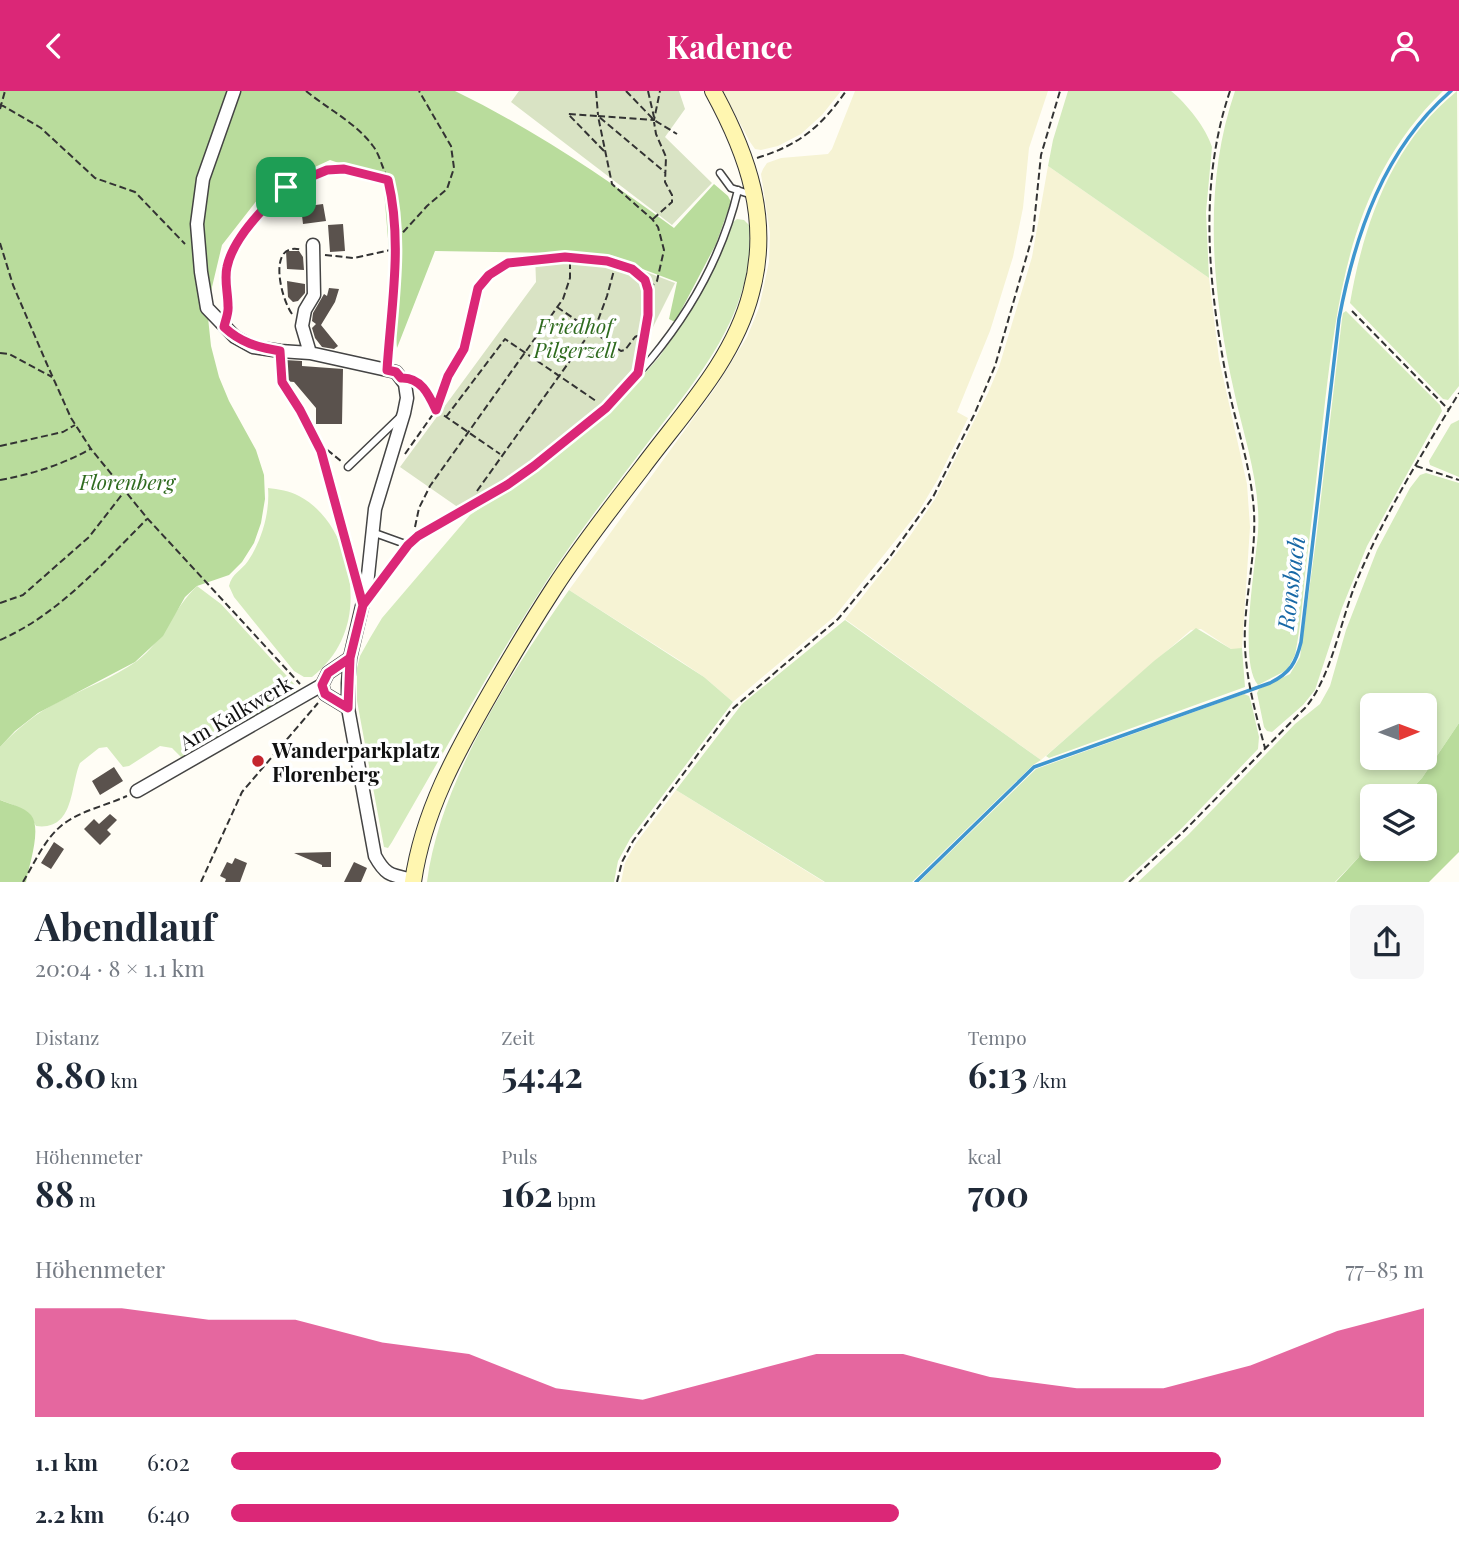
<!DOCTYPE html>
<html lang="de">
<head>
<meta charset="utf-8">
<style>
	body { margin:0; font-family:"Playfair Display",serif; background:#f6f6f7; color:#1f2937; height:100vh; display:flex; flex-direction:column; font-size:26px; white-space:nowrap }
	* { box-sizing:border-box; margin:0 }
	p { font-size:23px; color:#747a83 }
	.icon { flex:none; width:38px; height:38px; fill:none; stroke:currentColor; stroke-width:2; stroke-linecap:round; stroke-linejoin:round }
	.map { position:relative; height:791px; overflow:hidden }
	.side { display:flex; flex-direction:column; background:#fff; flex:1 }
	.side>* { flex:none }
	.needle { width:46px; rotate:89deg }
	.tools { position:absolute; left:1360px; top:602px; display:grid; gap:14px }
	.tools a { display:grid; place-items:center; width:77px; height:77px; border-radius:10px; background:#fff; box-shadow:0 4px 10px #0003; font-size:35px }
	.pin { position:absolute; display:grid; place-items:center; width:60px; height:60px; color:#fff; margin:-30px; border-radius:14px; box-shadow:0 4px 10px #0006 }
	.round { display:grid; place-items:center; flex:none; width:74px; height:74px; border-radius:10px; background:#f6f6f7 }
	.summary { display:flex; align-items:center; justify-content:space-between; height:119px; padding:0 35px }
	h1 { font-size:38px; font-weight:700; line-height:52px }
	.metrics { display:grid; grid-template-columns:repeat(3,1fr); gap:10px; height:119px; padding:7px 35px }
	.metrics div { display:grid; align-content:center }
	.metrics b { font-size:35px; font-weight:700 }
	.metrics small { font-size:19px; font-weight:400 }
	.metrics p { font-size:19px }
	.chart { height:196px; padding:14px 35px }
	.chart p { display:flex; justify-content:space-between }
	.chart svg { width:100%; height:126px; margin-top:7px; fill:#db2777; opacity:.7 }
	ul { padding:0 35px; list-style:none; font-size:23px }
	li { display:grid; grid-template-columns:112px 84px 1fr; align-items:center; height:52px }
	li i { height:18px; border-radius:9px; background:#db2777 }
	header { display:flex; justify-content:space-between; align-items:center; height:91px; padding:0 35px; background:#db2777; color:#fff; font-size:32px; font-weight:700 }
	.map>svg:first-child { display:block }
</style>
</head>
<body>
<header><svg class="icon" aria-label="back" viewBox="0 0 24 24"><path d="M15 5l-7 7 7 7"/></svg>Kadence<svg class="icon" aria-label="person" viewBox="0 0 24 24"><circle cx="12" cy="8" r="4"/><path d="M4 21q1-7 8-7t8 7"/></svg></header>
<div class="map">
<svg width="1459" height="791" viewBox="0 0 1459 791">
	<rect width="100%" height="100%" fill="#fffdf5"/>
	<path fill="#f6f3d4" d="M723,0h118l-19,24 -21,19 -23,12 -17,4 -6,-1 -5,-7z
		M855,0h193l-19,57 -6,60 -10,49 -23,74 -33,81 11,6 -30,61 -19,32 -84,105 -102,86 -29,-25 -25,-17 -110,-70 147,-203 31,-50 12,-29 10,-46 1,-29 -9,-59 2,-5 4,-6 14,-5 47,-4 4,-5z
		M1048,75l161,112 10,81 28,125 3,43 -8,121 -5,2 -6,-1 -30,-20 -10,1 -150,130 -196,-141 65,-83 25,-37 53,-106 11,-26 33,-110z
		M676,699l148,92h-203l4,-19 11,-20z"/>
	<path fill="#d5ebbd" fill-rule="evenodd" d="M1068,0h103c16,13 35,37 41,56l-6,65 3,66 -161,-112 5,-26z
		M1235,0h208c-89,86 -104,194 -118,311 -6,54 -12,109 -19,164 -3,29 -5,60 -11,89l-8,15 -29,15c-20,-23 -2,-121 0,-153 3,-48 -14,-94 -24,-141 -22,-98 -32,-204 1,-300z
		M1457,0l2,295 -11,14 -5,-1 -93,-96c14,-81 42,-159 107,-212z
		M737,128l7,1 5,5c8,87 -54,156 -103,220 -34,45 -70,90 -100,137 -55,85 -104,173 -154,260l-4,6 -4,-1 -27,-146v-33l3,-12 10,-18 12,-20 88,-103 66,-44 51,-41 39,-35 34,-39 36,-55 27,-54 9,-24z
		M1346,220l94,94 2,6 -75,135 -25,62 -27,82 -12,15 -31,27 -5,-1 -3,-4 -7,-34 2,-4 31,-15 10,-17 16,-117 26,-221 1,-6z
		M1459,329v57l-29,-12 -1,-4 22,-37z
		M1426,382l33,10v240l-37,55 -17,18h-33v40l-12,13 -1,8 -24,25h-197l51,-48 106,-110 25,-20 10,-18 16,-56 31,-80 33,-62 10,-13zM1372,614h52v53h-52z
		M268,397c10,1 22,3 31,8 23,12 38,35 45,59 14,46 7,91 -32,122h-8l-10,-6 -60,-74 -5,-11c3,-13 12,-15 19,-25 14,-21 22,-49 20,-73z
		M197,495l24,18 75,82 1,5 -3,5 -106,61 -6,1 -10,-10 -12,-2 -31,20 -6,1 -16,-20 -8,1 -19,15c-10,23 -5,68 -44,63 -8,-16 -19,-20 -36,-26v-53c18,-19 36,-34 60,-46 25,-13 53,-23 77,-40 27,-20 36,-52 60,-75z
		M569,499l135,87 29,25 -103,137 -12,22 -4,21h-187c13,-101 84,-209 142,-292z
		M845,529l196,140 -8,5 -121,117h-87l-149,-92 66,-86z
		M1196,537l35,21 11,-1 3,39 -196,71 -3,-2 108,-95z
		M1244,603l5,2 2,6 8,35 -1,12 -76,79 -59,54h-204l117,-113z"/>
	<path fill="#b9dc9c" d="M0,0h455c78,38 149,86 219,137l40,-44 14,12 3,6 -15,42 -41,78 -6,-3 8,-37 -61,-23 -57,-6 -124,-2 -38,97 -14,-170 -53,-18 -65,30 -43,55 -15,63 4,38 8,31 10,24 27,49 8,25 1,24 -4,24 -7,20 -12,19 -13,13 -32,11 -12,11 -22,39 -28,26 -97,51 -23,18 -15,16z
		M1459,632v129l-30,30h-93l23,-25 1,-8 12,-13v13h52v-53h-19l17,-18z
		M0,709c10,4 24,7 31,15 11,14 -2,50 -5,67h-26z"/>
	<path fill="#d9e3c4" d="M519,0h160l6,18 -20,28 47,46 -40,42 -161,-123z
		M535,163l80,6 60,23 -44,88 -22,25 -28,27 -51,41 -71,44 -59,-41 136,-185z"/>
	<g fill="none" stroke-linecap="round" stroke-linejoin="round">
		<path stroke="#3f96cf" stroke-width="3.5" d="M916,791l118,-115 236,-84c20,-10 26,-20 31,-41l38,-323c16,-85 45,-170 112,-228"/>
	</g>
	<path fill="#5a524d" d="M323,113l3,17 -23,3 -2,-17z
		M343,133l2,27 -15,1 -2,-27z
		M286,160h13l4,6 1,13 -17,-1z
		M287,190l18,3v9l-7,8 -5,1 -5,-5z
		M329,197l10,1 -4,13 -14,23 17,21 -4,3 -12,-2 -7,-9 -3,-10 4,-4 -4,-3 1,-8 11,-19 3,2z
		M285,269l17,1v5l41,3 -1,55h-26v-16l-22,-26 -11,-1z
		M114,676l9,14 -23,14 -8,-14z
		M110,723l7,6 -10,10 4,4 -11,11 -16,-16 10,-10 5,5z
		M54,751l10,7 -13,20 -10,-6z
		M331,761v15h-9v-2l-28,-12z
		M235,767l12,5 -7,19h-15l1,-3 -6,-3 7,-14 5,2z
		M354,771l13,6 -6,14h-17z"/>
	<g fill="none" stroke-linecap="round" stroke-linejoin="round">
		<g stroke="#444" stroke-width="9">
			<path id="lane" d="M720,82l11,15 15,5 6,-3
				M348,376l52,-50
				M372,441l36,13
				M367,509c16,-21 32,-50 53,-65 28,-19 60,-32 88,-51 105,-69 200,-167 230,-294"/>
		</g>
		<g stroke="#444" stroke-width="15">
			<path id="street" d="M234,0l-31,88 -6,45 4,48 6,36 28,29 18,10 27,4 30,2 86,19 9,12 2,14 -3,15 -29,96 -8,76 -17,73 -2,25v25l27,148c11,20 16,19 38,24
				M310,262l-8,-27 3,-16 9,-15 -1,-50
				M322,594l6,-12 22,-15
				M137,700l185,-106 3,9 23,14"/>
		</g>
		<g stroke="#333" stroke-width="18">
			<path id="secondary" d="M413,791c10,-70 43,-129 78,-190 20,-35 41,-70 63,-104 27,-42 58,-81 88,-120 40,-54 92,-108 109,-175 20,-73 -3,-138 -38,-202"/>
		</g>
		<path stroke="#333" stroke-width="2" stroke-dasharray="7 3.5" stroke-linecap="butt" d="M306,0c22,18 50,32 67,55 4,5 7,13 9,19 26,61 10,130 6,193
			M596,0l2,24
			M626,0l28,29 23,14
			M648,0l6,26
			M1230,0c-33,97 -21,201 -1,300 8,36 20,72 24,109 5,43 -6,85 -8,127 -2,41 9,81 20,121
			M0,13l41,24 54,50 40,14 50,52
			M0,18l5,-18
			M604,60l-36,-37 30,2 68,57
			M757,67c42,-13 64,-31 89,-67
			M653,128l19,-17v-7l-7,-13 1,-25 -10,-23 -2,-12
			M396,149l31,-34 20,-17 7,-21 -3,-22 -32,-55
			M0,152l13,42 33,77 25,56 20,31 56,69 153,166
			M325,164l29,3 41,-9
			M649,198l8,-8 7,-31 -6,-23 -6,-8 -40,-35 -14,-68 56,4 6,-29
			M557,216l64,44 4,-1 10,-13 10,-5
			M1352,220l96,98
			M228,222c3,-16 -6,-32 -1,-48 11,-39 61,-90 102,-95 19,-3 40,6 58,10
			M292,223c-12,-17 -25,-74 10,-64
			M0,262l9,1 43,23
			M281,273c0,33 29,56 40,87 15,41 23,85 34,126
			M419,292l9,10 8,17 64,44
			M446,326l59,-78 91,62
			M319,352l23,19
			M0,355l63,-14 12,-7
			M405,363l31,-44 12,-34 16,-27 14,-61 11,-13 19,-12 57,-5 23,1 28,4 23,11 9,16 1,10 -7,55
			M1416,375l43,14
			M0,389c32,-6 62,-15 90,-31
			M477,400l120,-168 10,-27 9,-33
			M415,436l4,-19 11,-22 133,-187 7,-21v-20
			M0,512l23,-8 66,-58 35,-45
			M0,549c58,-25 103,-77 147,-121
			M23,791c11,-18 21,-42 38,-56 18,-15 44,-20 66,-30
			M201,791l41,-90 76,-89
			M617,791l5,-20 11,-21 98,-131 107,-91 51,-61 44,-61 41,-82 21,-49 38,-132 8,-79 19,-64
			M1129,791l55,-51 122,-124c28,-35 35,-92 54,-134 27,-63 63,-121 99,-180"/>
		<use href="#lane" stroke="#fff" stroke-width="6"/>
		<use href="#street" stroke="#fff" stroke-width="12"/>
		<use href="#secondary" stroke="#fff6b0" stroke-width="16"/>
	</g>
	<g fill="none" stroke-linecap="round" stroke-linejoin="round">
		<g stroke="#fff" stroke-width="14">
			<path id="route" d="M286,96c-21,19 -53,51 -59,80 -3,13 1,25 1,39 1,7 -3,15 -4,21 17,16 33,20 56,24l2,31 18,28 21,41 42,154 -13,53 -22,15 -6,12 3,9 23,14 2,-50 13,-53 45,-60 10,-9 89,-51 27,-19 72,-58 32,-35 10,-58v-25l-3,-10 -13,-11 -25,-8 -42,-4 -57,6 -19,12 -11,13 -14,61 -16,27 -12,34c-7,-15 -15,-33 -35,-32l-5,-6 -9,-2c4,-63 16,-127 1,-190l-44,-11 -17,1 -41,17"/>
		</g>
		<use href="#route" stroke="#db2777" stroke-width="9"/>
	</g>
	<circle fill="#c4262e" stroke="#fff" stroke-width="2.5" cx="258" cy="670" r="7"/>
	<g text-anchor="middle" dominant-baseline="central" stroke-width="7" stroke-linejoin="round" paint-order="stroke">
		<g font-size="21" font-style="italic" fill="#2f6b1f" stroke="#fff">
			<text x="575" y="234">Friedhof<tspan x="575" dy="24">Pilgerzell</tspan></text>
			<text x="127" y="390">Florenberg</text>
		</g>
		<g font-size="21" fill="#111" stroke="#fff">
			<text transform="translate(235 621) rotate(-30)">Am Kalkwerk</text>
		</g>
		<g font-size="21" font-weight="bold" fill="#111" stroke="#fff" text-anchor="start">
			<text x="272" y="658">Wanderparkplatz<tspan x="272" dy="24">Florenberg</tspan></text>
		</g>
		<g font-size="23" font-style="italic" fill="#1768a6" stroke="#fff">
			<text transform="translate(1290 492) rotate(-83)">Ronsbach</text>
		</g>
	</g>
</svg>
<div class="tools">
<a><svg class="needle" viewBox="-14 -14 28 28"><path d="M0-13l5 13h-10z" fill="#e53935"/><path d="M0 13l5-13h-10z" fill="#747a83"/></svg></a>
<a><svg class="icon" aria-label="layers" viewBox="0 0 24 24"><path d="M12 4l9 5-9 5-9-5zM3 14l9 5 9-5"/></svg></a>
</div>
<div class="pin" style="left:286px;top:96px;background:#1e9e55"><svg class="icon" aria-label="arrive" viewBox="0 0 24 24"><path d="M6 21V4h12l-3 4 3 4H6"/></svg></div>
</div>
<section class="side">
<div class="summary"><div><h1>Abendlauf</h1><p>20:04 · 8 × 1.1 km</p></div><a class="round"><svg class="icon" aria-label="share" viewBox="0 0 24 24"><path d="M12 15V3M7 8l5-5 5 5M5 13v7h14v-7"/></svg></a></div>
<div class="metrics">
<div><p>Distanz</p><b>8.80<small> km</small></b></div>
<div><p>Zeit</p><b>54:42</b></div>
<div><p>Tempo</p><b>6:13<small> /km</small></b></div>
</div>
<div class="metrics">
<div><p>Höhenmeter</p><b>88<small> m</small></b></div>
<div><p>Puls</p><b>162<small> bpm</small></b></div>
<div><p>kcal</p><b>700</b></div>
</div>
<div class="chart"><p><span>Höhenmeter</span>77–85 m</p>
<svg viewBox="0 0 160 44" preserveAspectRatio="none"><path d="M0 44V6L10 6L20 10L30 10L40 18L50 22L60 34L70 38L80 30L90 22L100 22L110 30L120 34L130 34L140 26L150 14L160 6V44z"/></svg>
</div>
<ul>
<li><b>1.1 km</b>6:02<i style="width:83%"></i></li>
<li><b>2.2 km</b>6:40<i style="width:56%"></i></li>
</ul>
</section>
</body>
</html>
